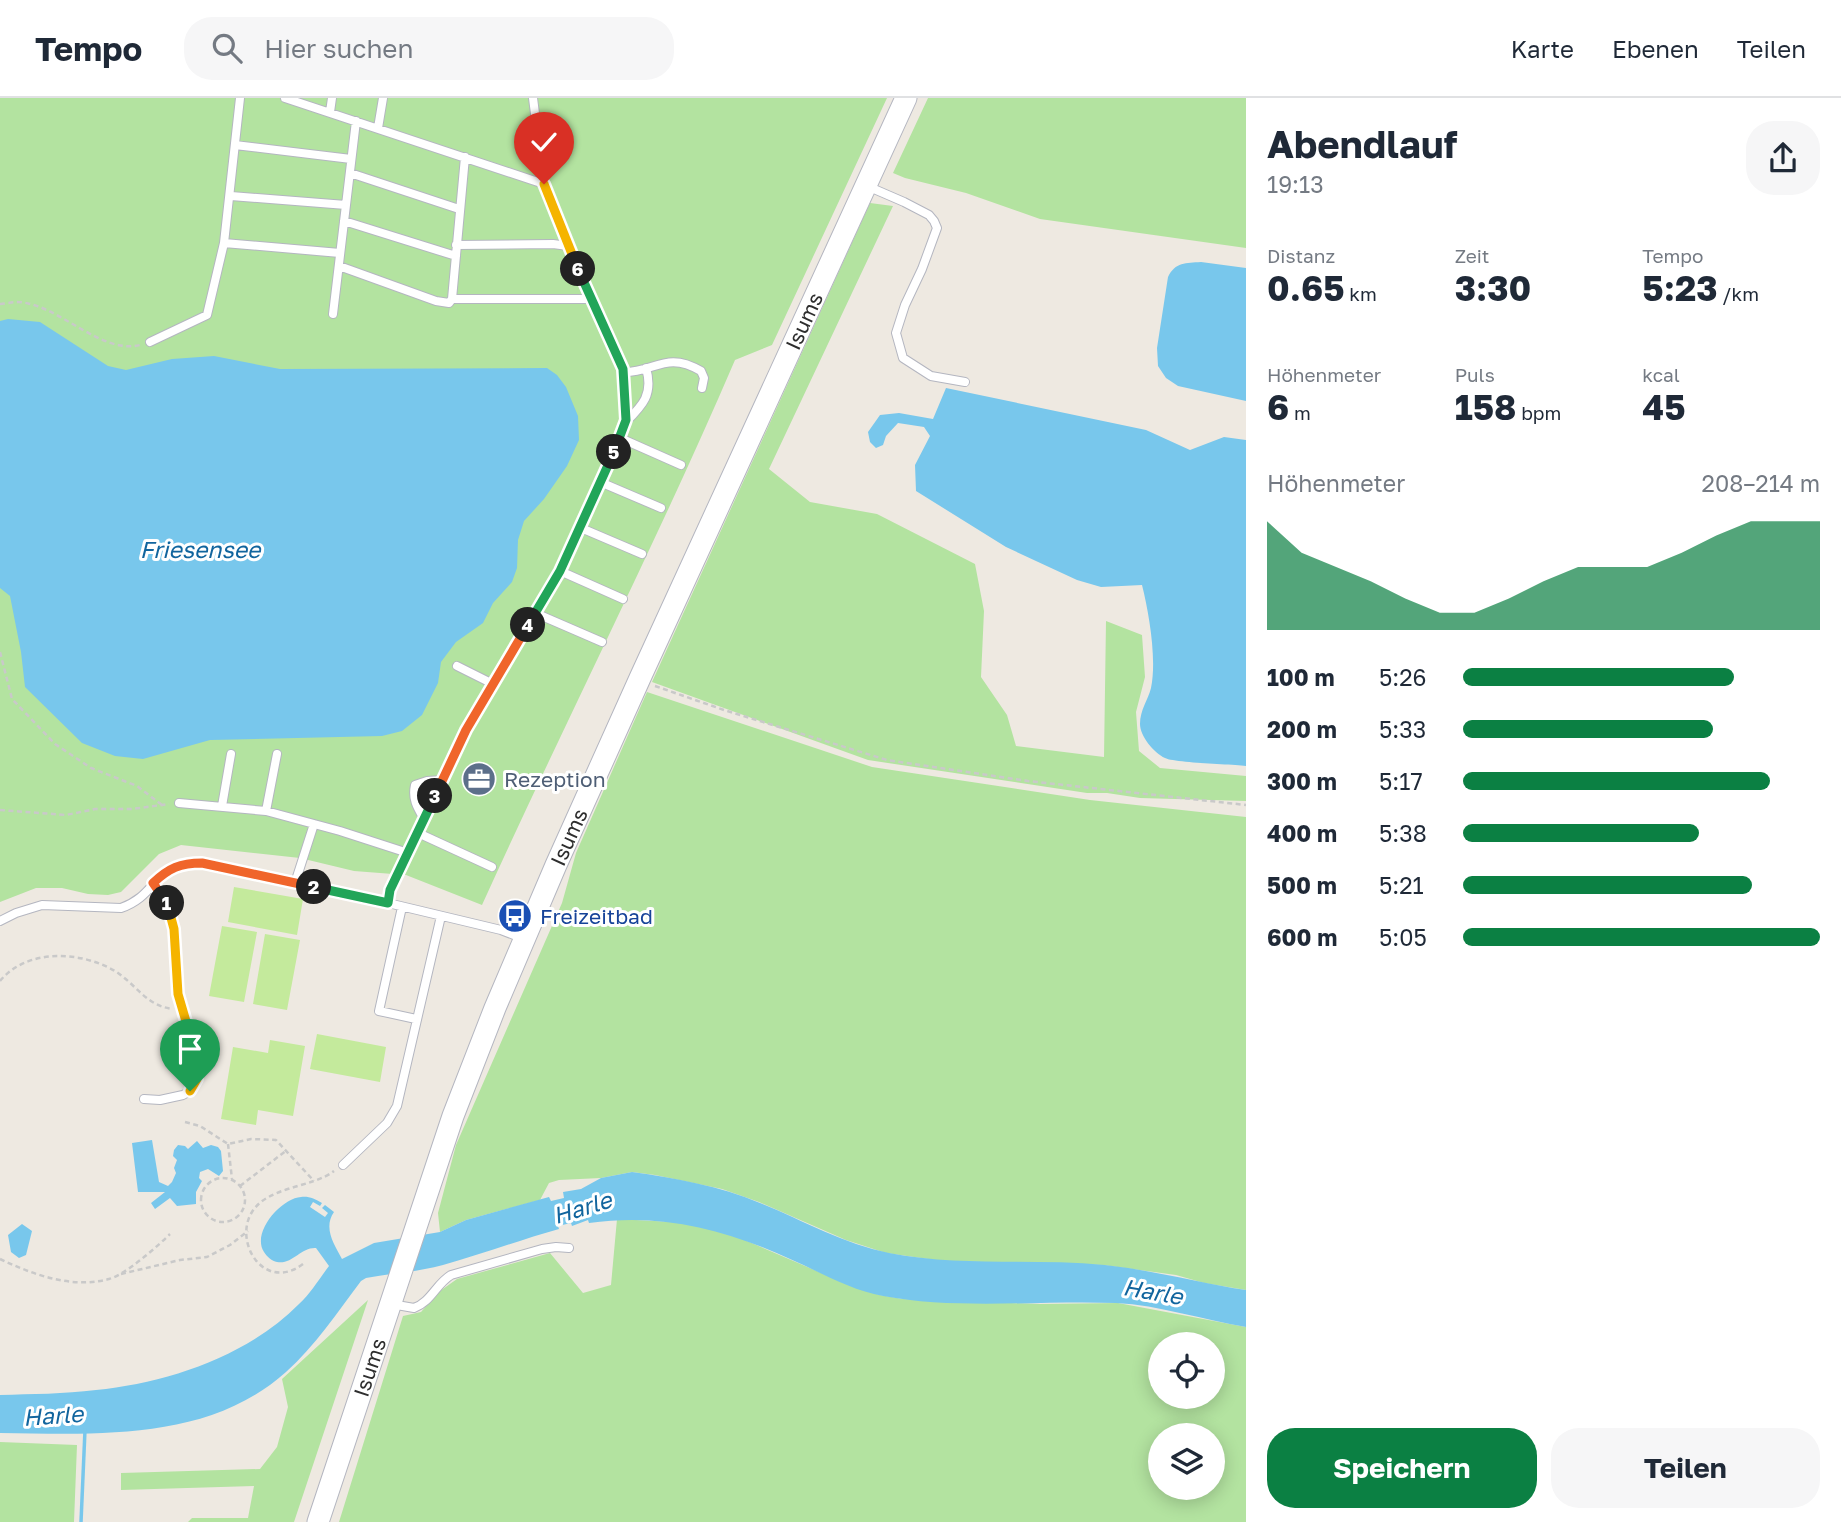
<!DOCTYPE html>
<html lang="de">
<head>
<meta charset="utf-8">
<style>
	body { margin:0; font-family:"Golos Text",sans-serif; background:#f6f6f7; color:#1f2937; height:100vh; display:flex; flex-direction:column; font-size:26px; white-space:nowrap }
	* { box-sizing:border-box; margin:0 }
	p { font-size:23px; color:#747a83 }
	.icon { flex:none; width:38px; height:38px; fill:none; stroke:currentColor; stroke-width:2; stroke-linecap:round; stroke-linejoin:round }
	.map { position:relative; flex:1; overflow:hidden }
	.sheet { display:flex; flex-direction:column; background:#fff; width:595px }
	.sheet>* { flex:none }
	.fabs { position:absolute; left:1148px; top:1234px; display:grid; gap:14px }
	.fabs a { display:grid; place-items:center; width:77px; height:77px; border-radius:50%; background:#fff; box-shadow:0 4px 18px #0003; font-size:35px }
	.pin { position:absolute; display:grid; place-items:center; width:60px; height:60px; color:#fff; margin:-72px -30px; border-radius:50% 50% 50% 0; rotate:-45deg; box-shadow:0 0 7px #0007 }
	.pin .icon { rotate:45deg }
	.km { position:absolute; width:35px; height:35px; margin:-18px; border-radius:50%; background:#222; color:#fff; font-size:19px; line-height:35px; text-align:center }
	.round { display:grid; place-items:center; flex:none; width:74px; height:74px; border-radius:28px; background:#f6f6f7 }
	.summary { display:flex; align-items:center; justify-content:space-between; height:119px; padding:0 21px }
	h1 { font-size:38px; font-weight:700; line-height:52px }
	.figures { display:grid; grid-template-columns:repeat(3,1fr); gap:10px; height:119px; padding:7px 21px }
	.figures div { display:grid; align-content:center }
	.figures b { font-size:35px; font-weight:700 }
	.figures small { font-size:19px; font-weight:400 }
	.figures p { font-size:19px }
	.chart { height:196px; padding:14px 21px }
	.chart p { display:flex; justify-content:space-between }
	.chart svg { width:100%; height:126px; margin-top:7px; fill:#0b8043; opacity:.7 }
	.action { display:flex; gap:14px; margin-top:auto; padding:14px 21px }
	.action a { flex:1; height:80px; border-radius:28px; background:#0b8043; color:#fff; font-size:28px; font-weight:700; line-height:80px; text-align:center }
	.action a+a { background:#f6f6f7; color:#1f2937 }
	ul { padding:0 21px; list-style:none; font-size:23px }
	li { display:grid; grid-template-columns:112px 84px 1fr; align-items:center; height:52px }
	li i { height:18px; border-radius:9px; background:#0b8043 }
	header { display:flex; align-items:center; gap:42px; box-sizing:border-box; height:98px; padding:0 35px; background:#fff; border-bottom:2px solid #e0e1e3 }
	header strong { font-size:33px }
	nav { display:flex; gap:38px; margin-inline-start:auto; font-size:24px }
	.search { width:490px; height:63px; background:#f6f6f7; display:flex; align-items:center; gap:18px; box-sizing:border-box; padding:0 24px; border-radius:28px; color:#747a83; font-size:26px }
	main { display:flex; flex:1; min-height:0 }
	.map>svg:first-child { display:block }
</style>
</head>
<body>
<header>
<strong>Tempo</strong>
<div class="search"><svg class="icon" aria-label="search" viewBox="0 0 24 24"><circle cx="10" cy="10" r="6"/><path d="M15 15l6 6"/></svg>Hier suchen</div>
<nav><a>Karte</a><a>Ebenen</a><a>Teilen</a></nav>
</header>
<main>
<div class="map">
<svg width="1246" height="1424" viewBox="0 0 1246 1424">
	<rect width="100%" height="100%" fill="#eee9e1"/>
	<path fill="#b3e3a0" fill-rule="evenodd" d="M0,0h887l-115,247 -37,15c-79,184 -170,362 -253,545l-76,-30 -52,-4 -54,-13 -119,-13 -22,9 -38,38 -13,3 -20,-1 -26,-6h-26l-36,14z
		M928,0h318v150l-206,-29 -74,-26 -61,-15 -12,-5z
		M870,105l23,3 -124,263 41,33 67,12 98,50 9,47 -3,66 26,38 9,31 88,11 2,-136 36,14 3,42 -9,35 3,39 21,17 86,8v25l-106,-3 -33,-5h-20l-219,-33 -216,-78z
		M647,594l225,75 218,33 156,17v473l-42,-7 -28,-8 -73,-10 -161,-4 -56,-8 -40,-13 -87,-38 -37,-13 -67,-14 -23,-3 -31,6 -42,2 -10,3 -9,17 -74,20 -26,12 -2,-19 18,-68 106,-242 14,-50z
		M617,1121l56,3 36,6 31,10 114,49 26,8 23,4 137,5 78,-1 128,24v195h-907l64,-206 18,-4 19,-21 17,-12 93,-26 33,40 28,-8zM1160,1246h53v52h-53zM1160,1337h53v53h-53z
		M368,1202l-74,222h-106l4,-4h56l6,-32 -133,4v-17l139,-4 17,-22 11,-40 -6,-28z
		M0,1344l77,3 -3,77h-74z"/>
	<path fill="#c4ea9c" d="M234,789l69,12 -6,36 -69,-13z
		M222,828l35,6 -13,70 -35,-6z
		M265,836l35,6 -13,70 -34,-6z
		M317,936l69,13 -6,35 -70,-13z
		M270,942l35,6 -12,70 -35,-6 -2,15 -35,-6 12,-72 35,6z"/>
	<path fill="#78c7ec" d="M1201,164l45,6v133l-68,-15 -12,-8 -8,-12 -1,-18 11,-71c7,-15 18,-14 33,-15z
		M8,221l32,3 68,44 18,4 46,-11 42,-3 66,13 267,-1 10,7 9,12 12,29 1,24 -12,26 -23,33 -20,22 -6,19 -1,28 -5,14 -19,21 -10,20 -27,19 -15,20 -3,21 -16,32 -20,16 -20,5 -172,4 -67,19 -28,-3 -33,-13 -57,-56 -4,-35 -11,-56 -10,-8v-267z
		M946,290l200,42 44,20 34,-13 22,3v326c-16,-2 -71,-3 -81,-8 -11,-5 -25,-22 -25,-34 0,-14 8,-24 11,-36 6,-29 -2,-75 -9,-103l-41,2 -24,-7 -71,-33 -90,-56 -1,-26 15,-29 -6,-9 -26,-4 -12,13 -3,9 -7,3 -6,-6 -2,-10 12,-17 19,-2 34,6z
		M152,1042l7,42 9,4 4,-4 4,-9 -2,-5 3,-8 -4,-4 1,-6 4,-5 7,1 3,3 9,-8 6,7 8,-3 7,2 3,4 2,20 -4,5 -11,-7 -8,3 -1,6 3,3 -6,11v12l-19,2 -7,-8 -15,11 -4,-6 14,-11h-27l-6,-49z
		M632,1074c43,6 88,14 128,31 42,17 84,41 129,50 71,14 144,5 216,12 48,5 94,18 141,25v37c-43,-7 -87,-22 -130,-24 -75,-3 -159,7 -233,-7 -33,-6 -63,-24 -93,-37 -66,-30 -128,-46 -201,-36l-1,-3 -16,6 -1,-3 -13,3 1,3c-39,11 -77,25 -116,36 -25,7 -51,8 -77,13l-5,3c-24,32 -46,65 -75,91 -78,70 -189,62 -286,61v-38c32,-1 64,-1 96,-5 71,-7 152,-34 203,-86 12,-11 20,-25 30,-38l-13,-18c-15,-1 -24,17 -39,14 -5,-1 -10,-5 -13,-10 -13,-20 18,-54 37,-55 8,-1 14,2 21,6l-2,3 -7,-4 -3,5 15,10 3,-4 -6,-5 3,-3 9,7c-11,16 0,32 8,47l32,-16 66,-11 26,-12 83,-23 2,4 13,-3 -1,-6 18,-3 20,-11z
		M22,1126l10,7 -6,24 -7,3 -8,-6 -3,-17z"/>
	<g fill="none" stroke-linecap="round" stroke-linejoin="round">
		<path stroke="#78c7ec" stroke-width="3.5" d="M81,1424l4,-92"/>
		<g stroke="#b4b6c0" stroke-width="10">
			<path id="service" d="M285,0l259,86
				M330,14l2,-14
				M378,30l5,-30
				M235,47l116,14
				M350,75l109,36
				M867,88l37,16 25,13 5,6 3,7 -15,41 -17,36 -9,28 7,25 28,18 34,6
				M231,98l115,9
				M344,123l112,35
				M224,145l116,10
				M456,147l97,-1 15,2
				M339,168l97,35 13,2 3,-4 13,-142
				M452,201h139
				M333,216l23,-193
				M150,244l57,-27 17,-72 16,-145
				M623,274c31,1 43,-22 78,-1l3,7 -2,10
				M624,326c18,-18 30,-29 22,-56
				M620,340l61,27
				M600,384l61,26
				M581,430l61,26
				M560,473l63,28
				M535,515l67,29
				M457,568l36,18
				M179,705l87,8 74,20 68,22
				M222,708l9,-52
				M266,713l11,-57
				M424,721c-7,-12 -12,-20 -9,-34l12,-4 16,-1
				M418,735l74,34
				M295,785l19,-59
				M388,805l2,-13 77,-161 93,-158 21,-43 45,-108 -3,-51 -55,-123 -24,-62 -11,-86
				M402,809l-23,104 37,8
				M0,823l16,-8 26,-8 79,3c39,-14 29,-44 81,-45l186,40 113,27 23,9
				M144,1001l16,1 23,-5 7,-4 7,-12v-20l-18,-65 -8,-80 -4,-12 -14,-19
				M343,1067l44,-42 10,-17 44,-190
				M391,1206l23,4c17,-6 22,-24 37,-33l91,-26 14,-2 13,1"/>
		</g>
		<g stroke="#b4b6c0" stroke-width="23">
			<g id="secondary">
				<path id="s1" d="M318,1424l135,-406 42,-108 61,-143 84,-187 266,-580"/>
			</g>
		</g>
		<path stroke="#c9c9c9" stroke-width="2.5" stroke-dasharray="5 3.5" stroke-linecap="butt" d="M0,206c5,0 11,-2 17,-2 41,1 83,53 123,43
			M0,554l12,47 43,45 36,24 46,18 25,19
			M655,588l69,24 163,50 141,21 218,24
			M0,712l66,5 29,-6h37l37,-5
			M0,883c27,-33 81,-30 115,-10 22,14 31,35 58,38
			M185,1024l15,4 28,18 23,-5 25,1 38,41
			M228,1046l4,35
			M201 1102a22 22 0 1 1 44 0a22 22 0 1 1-44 0Z
			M240,1088l47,-36
			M0,1161c34,16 72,30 109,20 16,-4 49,-33 61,-45
			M303,1166c-39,29 -70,-22 -51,-52 16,-26 60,-24 82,-41
			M121,1176l59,-14 27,-3 23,-12 18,-14"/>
		<use href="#service" stroke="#fff" stroke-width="8"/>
		<use href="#secondary" stroke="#fff" stroke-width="21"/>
	</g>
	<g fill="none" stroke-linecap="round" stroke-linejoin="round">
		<g stroke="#fff" stroke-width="14">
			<path id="split-1" d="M167,805l7,26 4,65 19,65v20l-7,12"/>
		</g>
		<g stroke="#fff" stroke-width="14">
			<path id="split-2" d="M167,805l-14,-20c16,-15 27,-20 49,-20l112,24"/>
		</g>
		<g stroke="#fff" stroke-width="14">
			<path id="split-3" d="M314,789l74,16 2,-13 45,-94"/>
		</g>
		<g stroke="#fff" stroke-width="14">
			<path id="split-4" d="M435,698l31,-66 62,-105"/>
		</g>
		<g stroke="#fff" stroke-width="14">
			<path id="split-5" d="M528,527l32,-54 54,-119"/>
		</g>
		<g stroke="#fff" stroke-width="14">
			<path id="split-6" d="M578,171l45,100 3,51 -12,32"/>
		</g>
		<g stroke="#fff" stroke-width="14">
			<path id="split-7" d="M544,86l34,85"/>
		</g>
		<use href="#split-1" stroke="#f5b400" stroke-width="9"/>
		<use href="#split-2" stroke="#f0652b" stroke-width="9"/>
		<use href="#split-3" stroke="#22a559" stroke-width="9"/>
		<use href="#split-4" stroke="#f0652b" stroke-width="9"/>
		<use href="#split-5" stroke="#22a559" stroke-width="9"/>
		<use href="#split-6" stroke="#22a559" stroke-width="9"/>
		<use href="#split-7" stroke="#f5b400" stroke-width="9"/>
	</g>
	<defs>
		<g id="office-disc" transform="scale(1.75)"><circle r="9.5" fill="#5c6f8a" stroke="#fff"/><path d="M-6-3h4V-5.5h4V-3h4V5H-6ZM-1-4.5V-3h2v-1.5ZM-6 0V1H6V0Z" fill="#fff"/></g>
		<g id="bus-disc" transform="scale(1.75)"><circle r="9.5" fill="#1a4fb4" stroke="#fff"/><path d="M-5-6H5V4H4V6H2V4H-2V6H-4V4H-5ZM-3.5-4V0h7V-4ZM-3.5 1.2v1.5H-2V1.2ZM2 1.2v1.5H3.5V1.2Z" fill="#fff"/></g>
	</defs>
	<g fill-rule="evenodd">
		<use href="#office-disc" x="479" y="681"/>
		<use href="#bus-disc" x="515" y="818"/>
	</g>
	<g text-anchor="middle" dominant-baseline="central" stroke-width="6" stroke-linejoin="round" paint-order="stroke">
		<g font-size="21" fill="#2e2e2e" stroke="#fff">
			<text stroke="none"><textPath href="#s1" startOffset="1297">Isums</textPath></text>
			<text stroke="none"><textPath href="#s1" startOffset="730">Isums</textPath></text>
			<text stroke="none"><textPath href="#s1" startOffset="163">Isums</textPath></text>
		</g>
		<g font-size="21" fill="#4e5e75" stroke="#fff" text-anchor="start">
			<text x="504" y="681">Rezeption</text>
		</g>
		<g font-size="21" fill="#164399" stroke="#fff" text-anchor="start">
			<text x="540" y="818">Freizeitbad</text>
		</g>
		<g font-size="23" font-style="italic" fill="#11659e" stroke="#fff">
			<text x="200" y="451">Friesensee</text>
			<text transform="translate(582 1109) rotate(-17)">Harle</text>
			<text transform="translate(1153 1193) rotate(10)">Harle</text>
			<text transform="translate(53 1317) rotate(-4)">Harle</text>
		</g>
	</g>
</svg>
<div class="fabs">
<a><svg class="icon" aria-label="locate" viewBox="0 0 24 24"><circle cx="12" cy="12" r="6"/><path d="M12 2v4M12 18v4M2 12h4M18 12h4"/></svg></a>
<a><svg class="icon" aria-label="layers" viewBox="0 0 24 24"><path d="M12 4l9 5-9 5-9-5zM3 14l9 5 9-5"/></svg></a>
</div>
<div class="pin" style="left:190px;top:993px;background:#1e9e55"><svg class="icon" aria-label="arrive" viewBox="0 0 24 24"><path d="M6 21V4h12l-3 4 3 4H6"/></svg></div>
<div class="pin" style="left:544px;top:86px;background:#d93025"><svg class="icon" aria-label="check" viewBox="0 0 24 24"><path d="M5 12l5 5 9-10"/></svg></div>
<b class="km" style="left:167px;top:805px">1</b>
<b class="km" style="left:314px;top:789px">2</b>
<b class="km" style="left:435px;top:698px">3</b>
<b class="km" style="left:528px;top:527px">4</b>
<b class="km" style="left:614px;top:354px">5</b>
<b class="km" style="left:578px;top:171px">6</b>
</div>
<section class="sheet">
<div class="summary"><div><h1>Abendlauf</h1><p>19:13</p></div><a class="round"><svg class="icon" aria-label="share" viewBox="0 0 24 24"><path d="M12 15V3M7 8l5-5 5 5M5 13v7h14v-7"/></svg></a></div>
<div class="figures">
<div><p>Distanz</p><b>0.65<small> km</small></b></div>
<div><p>Zeit</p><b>3:30</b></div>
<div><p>Tempo</p><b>5:23<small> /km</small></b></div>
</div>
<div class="figures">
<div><p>Höhenmeter</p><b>6<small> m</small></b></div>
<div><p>Puls</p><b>158<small> bpm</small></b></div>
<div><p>kcal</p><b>45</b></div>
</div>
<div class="chart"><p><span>Höhenmeter</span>208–214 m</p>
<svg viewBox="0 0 160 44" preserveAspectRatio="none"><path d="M0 44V6L10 17L20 22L30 27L40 33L50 38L60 38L70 33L80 27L90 22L100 22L110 22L120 17L130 11L140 6L150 6L160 6V44z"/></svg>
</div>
<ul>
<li><b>100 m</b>5:26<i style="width:76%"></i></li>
<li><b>200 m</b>5:33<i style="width:70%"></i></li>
<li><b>300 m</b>5:17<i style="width:86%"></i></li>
<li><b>400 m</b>5:38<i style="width:66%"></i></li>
<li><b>500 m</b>5:21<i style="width:81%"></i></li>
<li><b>600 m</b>5:05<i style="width:100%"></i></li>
</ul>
<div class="action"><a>Speichern</a><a>Teilen</a></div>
</section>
</main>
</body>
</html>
